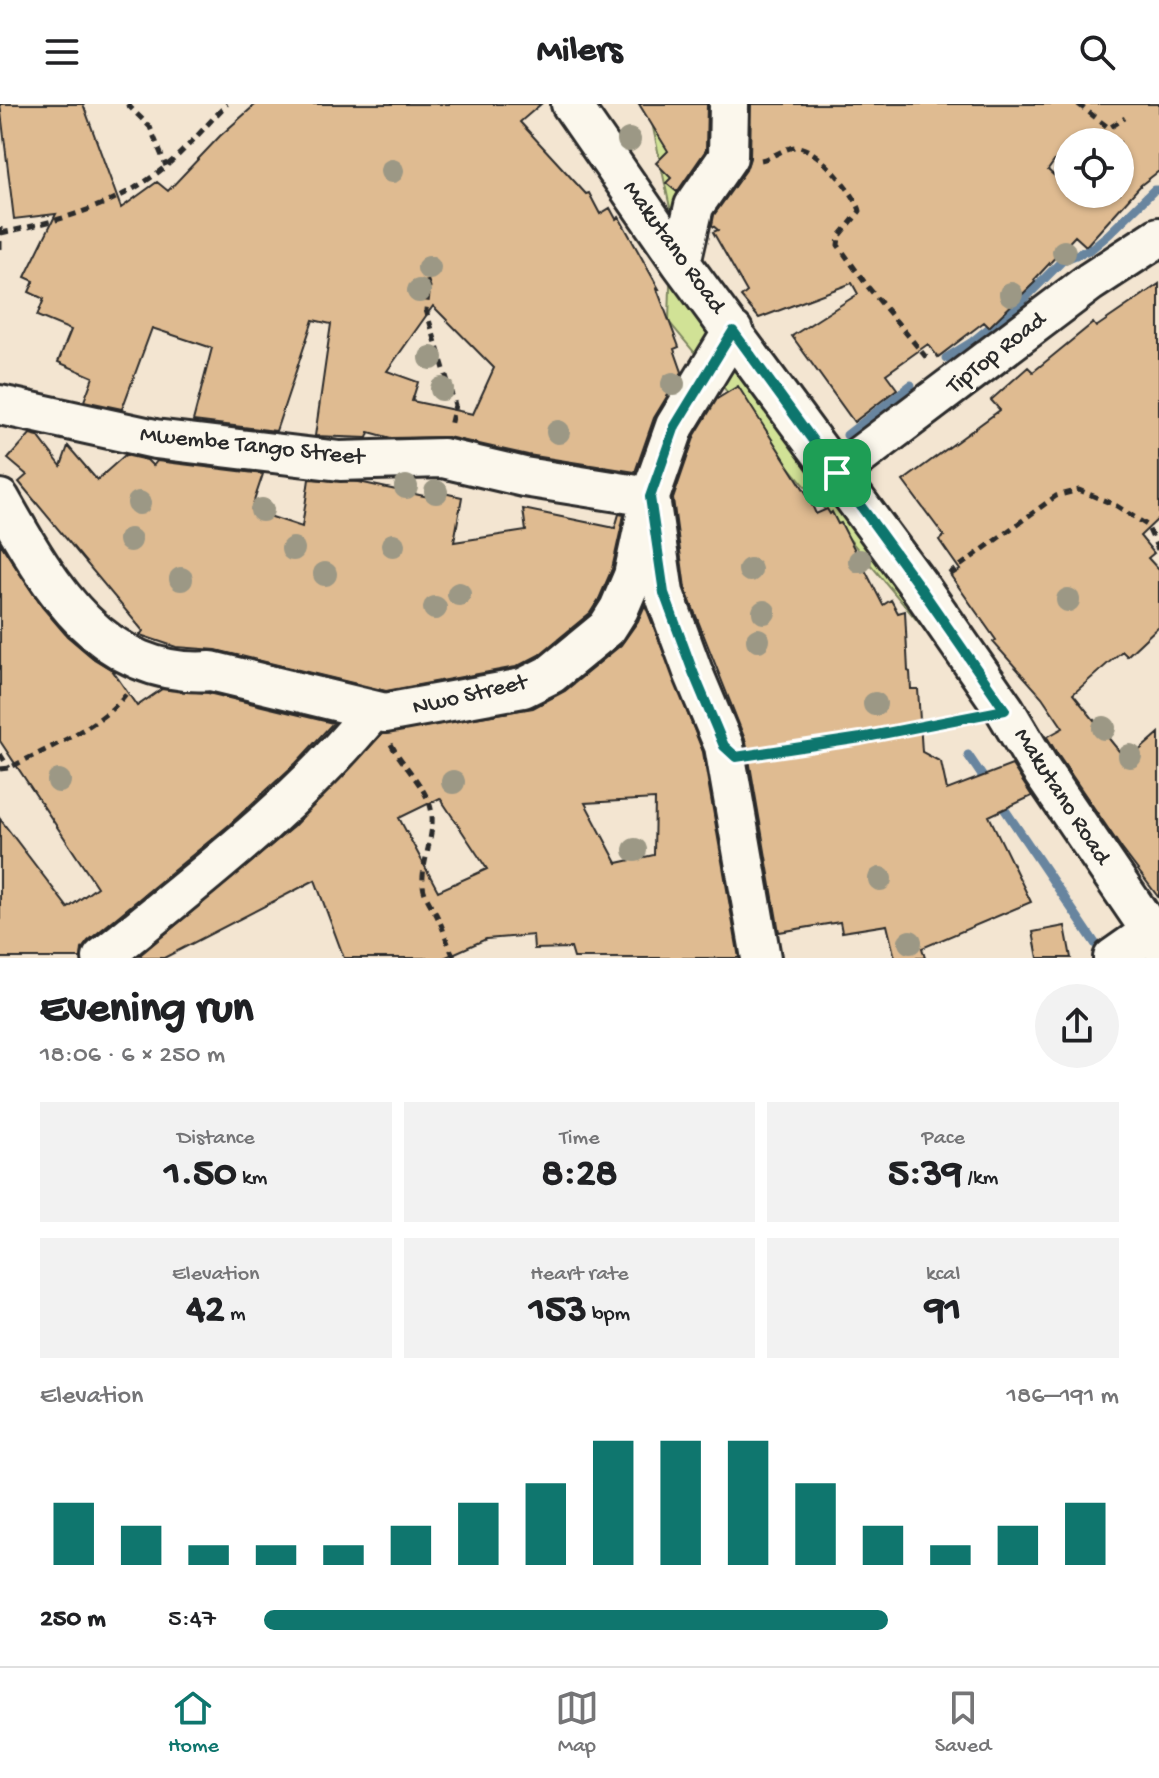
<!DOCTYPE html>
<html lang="en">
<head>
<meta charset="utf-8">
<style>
	body { margin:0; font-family:"Gochi Hand",sans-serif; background:#f2f2f2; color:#202124; height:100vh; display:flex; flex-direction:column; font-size:30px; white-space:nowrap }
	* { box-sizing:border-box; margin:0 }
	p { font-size:26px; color:#757577 }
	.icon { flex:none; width:44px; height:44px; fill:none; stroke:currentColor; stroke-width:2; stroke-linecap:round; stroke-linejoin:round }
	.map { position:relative; height:854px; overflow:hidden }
	.details { display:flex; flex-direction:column; background:#fff; flex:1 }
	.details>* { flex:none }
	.fabs { position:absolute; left:1054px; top:24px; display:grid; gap:16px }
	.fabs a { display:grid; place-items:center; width:80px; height:80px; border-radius:50%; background:#fff; box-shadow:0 2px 6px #0004; font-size:40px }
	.pin { position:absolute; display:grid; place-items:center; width:68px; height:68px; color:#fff; margin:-34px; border-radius:16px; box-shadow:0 4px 12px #0006 }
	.round { display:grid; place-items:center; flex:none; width:84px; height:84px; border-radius:42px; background:#f2f2f2 }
	.summary { display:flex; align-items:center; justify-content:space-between; height:136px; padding:0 40px }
	h1 { font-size:44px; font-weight:700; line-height:60px }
	.metrics { display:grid; grid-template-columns:repeat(3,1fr); gap:12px; height:136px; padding:8px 40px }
	.metrics div { display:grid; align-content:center; border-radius:0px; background:#f2f2f2; text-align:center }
	.metrics b { font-size:40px; font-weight:700 }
	.metrics small { font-size:22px; font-weight:400 }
	.metrics p { font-size:22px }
	.chart { height:224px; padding:16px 40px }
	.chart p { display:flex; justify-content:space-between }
	.chart svg { width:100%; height:144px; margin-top:8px; stroke:#0f766e; stroke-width:6 }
	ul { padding:0 40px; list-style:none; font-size:26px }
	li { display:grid; grid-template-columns:128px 96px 1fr; align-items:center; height:60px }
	li i { height:20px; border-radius:10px; background:#0f766e }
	header { display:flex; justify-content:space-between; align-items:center; height:104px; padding:0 40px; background:#fff; font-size:36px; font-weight:700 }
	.dock { display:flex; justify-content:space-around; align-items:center; height:112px; border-top:2px solid #e0e0e0; background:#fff; font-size:22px; color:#757577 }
	.dock a { display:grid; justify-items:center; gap:4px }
	.dock .selected { color:#0f766e }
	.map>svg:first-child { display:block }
</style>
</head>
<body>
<header><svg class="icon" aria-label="menu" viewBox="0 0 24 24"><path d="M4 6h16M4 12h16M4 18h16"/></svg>Milers<svg class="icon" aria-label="search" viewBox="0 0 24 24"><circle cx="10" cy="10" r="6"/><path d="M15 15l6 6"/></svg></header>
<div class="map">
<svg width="1159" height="854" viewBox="0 0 1159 854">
	<rect width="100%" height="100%" fill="#f3e5d1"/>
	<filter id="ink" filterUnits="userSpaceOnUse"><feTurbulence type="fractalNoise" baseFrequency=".0125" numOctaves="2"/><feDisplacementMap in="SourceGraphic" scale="16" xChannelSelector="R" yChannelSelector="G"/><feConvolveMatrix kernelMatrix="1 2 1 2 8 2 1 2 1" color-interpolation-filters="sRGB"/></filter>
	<g filter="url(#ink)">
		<path fill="#d1e296" stroke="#7e8660" stroke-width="2" d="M648,0h54l3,49 -25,96 272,403 -23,-17 -260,-313 3,-105z"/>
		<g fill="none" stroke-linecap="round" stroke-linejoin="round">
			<path stroke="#68859f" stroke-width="9" d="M946,254l26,-16 48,-39 43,-43 28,-11 18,-15 45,-44h5
				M847,331l64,-50
				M968,651l21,31
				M999,697l104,154"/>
		</g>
		<path fill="#dfbb91" stroke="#2b2b2b" stroke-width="2" fill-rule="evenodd" d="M0,0h83l38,104 36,-26 11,9 52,-55 36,-32h285l-21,18 66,72 3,-1 11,21 10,-6 6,11 3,-2 40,72h-2l22,58 -5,2 8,23 -28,46 -19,54 -107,-17 -80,-18 -57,1 -22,-6 -2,6 -52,-2 16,-112 -18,-4 -37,111 -83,-10 19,-73 -60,-20 -30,81 -38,-8 9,-24 -35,-15 13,-32 -34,-14 7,-17 -15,-7 5,-11 -9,-4 31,-63 -42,5zM433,202l61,62 -21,46 -61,-13 6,-19 -31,-11z
			M639,0h68l-1,46 -29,42 -11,-9 5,-5 -15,-15 12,-12z
			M751,0h408v67l-18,14 -55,61 -11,-10 -41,44 1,2 -46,45 -5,-5 -46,35 -10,-13 -42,30 11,15 -43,33 -62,-86 66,-42 -6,-11 -93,35 -18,-21 6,-5 -34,-60 5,-2 -6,-5 2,-10 32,-45 4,-12zM1068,38h52v52h-52v-6l-20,-18z
			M1159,180v234l-19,18 14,17 -6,5 11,12v56l-32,30 -5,-5 -49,43 54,67 32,-28v165l-37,-49 -64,-94 -11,-18 16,-9 -21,-31 -49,-55 3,-2 -45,-64 9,-6 -21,-30 5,-4 -41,-55 97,-71 -9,-10 37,-33 5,5 60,-49 3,4z
			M738,282l70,110 8,18 11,-5 3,5 2,-2 6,12 3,-1 42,82 8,-5 7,13 7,-2 3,60 2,1 1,17h7l4,63 19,10 6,28 65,-25 20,31 -43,20 42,86 -109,46 3,10h-30l-8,-33 -45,7 -2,-10 -61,10 -33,-190 -61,-154 -12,-89 22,-64 22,-36z
			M30,330l8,2 23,30 7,-20 29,34 28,-25 22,5 6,6 4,-5 106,13 -12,36 51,17 7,-48 50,3 79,17 1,-7 23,5 -8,45 72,-11 -3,-22 92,19 4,-14 5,1 -12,54 -13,30 -9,14 -51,42 -23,12 -130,24 -170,-41 -40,-3 -36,-12 3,-4 -124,-149 8,-7 -19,-16z
			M0,439l42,64 25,29 27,23 18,11 25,36 25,-17 46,4 125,30 -37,40 -67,62 -141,116 -6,8 -1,9h-81v-139l68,89 29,-21 -97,-146z
			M645,501l58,147 36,206h-165l-3,-10 -37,1 -1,-14 -47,4 -42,19h-100l-29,-78 -151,78h-21l-3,-3 153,-128 89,-93 151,-26 32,-17 56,-46 17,-24zM440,694l47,71 -49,22 -39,-73zM655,695l-1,56 -37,8 -32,-60z
			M1065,822l6,32h-33l-5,-26z"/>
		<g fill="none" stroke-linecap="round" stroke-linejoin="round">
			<g stroke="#2b2b2b" stroke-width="44">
				<path id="minor" d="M571,0l110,159 241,327 83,120 34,57 120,176
					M681,159l13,-57 34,-49 1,-53
					M0,301l155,34 185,22 103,-3 81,19 126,20 14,96 29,79 31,74 37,212
					M837,369l253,-191 69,-45
					M0,395c48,84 100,180 211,172l174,42 138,-25 28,-14 56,-46 12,-19 14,-33 17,-79 25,-71 58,-95
					M102,854c94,-77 194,-152 271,-247
					M1113,854l37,-26"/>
			</g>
			<path stroke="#2b2b2b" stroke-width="5" stroke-dasharray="8 6" stroke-linecap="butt" d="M127,0l23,23 16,39
				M1078,0l31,24 16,-10
				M761,56c12,-2 25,-14 37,-13 19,1 58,47 62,64l-21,26 -1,8 30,42 62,75
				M0,123v25
				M1,129c58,-12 119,-28 165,-67 22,-18 41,-42 61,-62
				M422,163l7,20 -3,23 29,95 -5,21
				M949,470l107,-78 23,-6 36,15 32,20 12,27
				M391,640c10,19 32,40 39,61 8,25 -9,55 -7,80 1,12 10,22 15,33 7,13 9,28 17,40
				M757,649l104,-15 107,-21
				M0,650l9,14
				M0,665l9,-1c35,-18 97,-44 118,-76"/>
			<use href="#minor" stroke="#fbf7ec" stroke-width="38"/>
		</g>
		<g fill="#9c9885">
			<circle cx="629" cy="36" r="12"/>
			<circle cx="392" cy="67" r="12"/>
			<circle cx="1064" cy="148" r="12"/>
			<circle cx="429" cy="164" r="12"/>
			<circle cx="419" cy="187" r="12"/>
			<circle cx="1011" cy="190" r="12"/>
			<circle cx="431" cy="254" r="12"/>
			<circle cx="673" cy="280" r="12"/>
			<circle cx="442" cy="285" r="12"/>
			<circle cx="558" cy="328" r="12"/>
			<circle cx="406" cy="383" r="12"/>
			<circle cx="436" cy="388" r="12"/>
			<circle cx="139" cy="399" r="12"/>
			<circle cx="262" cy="406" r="12"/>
			<circle cx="130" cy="436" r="12"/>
			<circle cx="393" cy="441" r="12"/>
			<circle cx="293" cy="445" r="12"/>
			<circle cx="860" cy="457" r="12"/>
			<circle cx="750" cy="466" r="12"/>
			<circle cx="325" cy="470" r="12"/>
			<circle cx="181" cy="475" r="12"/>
			<circle cx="459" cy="490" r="12"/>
			<circle cx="1068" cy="496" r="12"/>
			<circle cx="435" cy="504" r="12"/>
			<circle cx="764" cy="508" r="12"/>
			<circle cx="758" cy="536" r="12"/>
			<circle cx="875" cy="600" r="12"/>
			<circle cx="1104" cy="624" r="12"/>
			<circle cx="1130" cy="652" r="12"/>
			<circle cx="59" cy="677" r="12"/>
			<circle cx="453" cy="678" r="12"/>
			<circle cx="635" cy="746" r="12"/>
			<circle cx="880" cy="775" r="12"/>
			<circle cx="910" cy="838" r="12"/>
		</g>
	</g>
	<g fill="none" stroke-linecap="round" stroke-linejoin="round" filter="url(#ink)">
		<g stroke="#fff" stroke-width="16">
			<path id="route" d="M733,227l189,259 83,120 -144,28 -125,19 -12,-11 -31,-74 -29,-79 -14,-96 25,-71z"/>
		</g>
		<use href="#route" stroke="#0f766e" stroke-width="10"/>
	</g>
	<g text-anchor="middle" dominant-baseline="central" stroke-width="6" stroke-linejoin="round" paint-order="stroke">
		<g font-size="24" fill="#2b2b2b" stroke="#fbf7ec">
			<text transform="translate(673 144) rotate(54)">Makutano Road</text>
			<text transform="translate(997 250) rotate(-38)">TipTop Road</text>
			<text transform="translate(252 343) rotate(6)">Mwembe Tango Street</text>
			<text transform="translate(470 592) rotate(-13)">Nwo Street</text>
			<text transform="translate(1061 693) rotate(57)">Makutano Road</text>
		</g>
	</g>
</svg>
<div class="fabs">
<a><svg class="icon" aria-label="locate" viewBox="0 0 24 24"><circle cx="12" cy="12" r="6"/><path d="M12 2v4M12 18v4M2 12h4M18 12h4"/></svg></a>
</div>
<div class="pin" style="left:837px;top:369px;background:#1e9e55"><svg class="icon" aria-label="arrive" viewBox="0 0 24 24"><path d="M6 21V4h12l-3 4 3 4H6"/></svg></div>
</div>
<section class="details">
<div class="summary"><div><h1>Evening run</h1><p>18:06 · 6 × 250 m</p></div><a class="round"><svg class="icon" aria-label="share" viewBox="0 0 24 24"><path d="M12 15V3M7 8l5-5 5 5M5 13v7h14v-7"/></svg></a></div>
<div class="metrics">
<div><p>Distance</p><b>1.50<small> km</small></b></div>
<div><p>Time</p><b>8:28</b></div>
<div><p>Pace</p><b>5:39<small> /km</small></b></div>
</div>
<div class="metrics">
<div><p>Elevation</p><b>42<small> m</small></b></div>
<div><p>Heart rate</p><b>153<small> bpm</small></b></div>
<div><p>kcal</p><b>91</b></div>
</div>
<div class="chart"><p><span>Elevation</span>186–191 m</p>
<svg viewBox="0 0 160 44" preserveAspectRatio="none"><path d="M5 44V25M15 44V32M25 44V38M35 44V38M45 44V38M55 44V32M65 44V25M75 44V19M85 44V6M95 44V6M105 44V6M115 44V19M125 44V32M135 44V38M145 44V32M155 44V25"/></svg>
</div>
<ul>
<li><b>250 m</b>5:47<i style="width:73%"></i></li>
</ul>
</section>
<nav class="dock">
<a class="selected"><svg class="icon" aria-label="home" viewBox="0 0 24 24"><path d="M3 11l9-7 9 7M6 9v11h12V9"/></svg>Home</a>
<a><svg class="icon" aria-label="map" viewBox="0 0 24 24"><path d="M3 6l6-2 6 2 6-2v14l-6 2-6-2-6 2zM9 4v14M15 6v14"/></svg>Map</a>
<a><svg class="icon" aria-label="saved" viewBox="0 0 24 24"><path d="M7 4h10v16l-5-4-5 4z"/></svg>Saved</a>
</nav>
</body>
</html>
